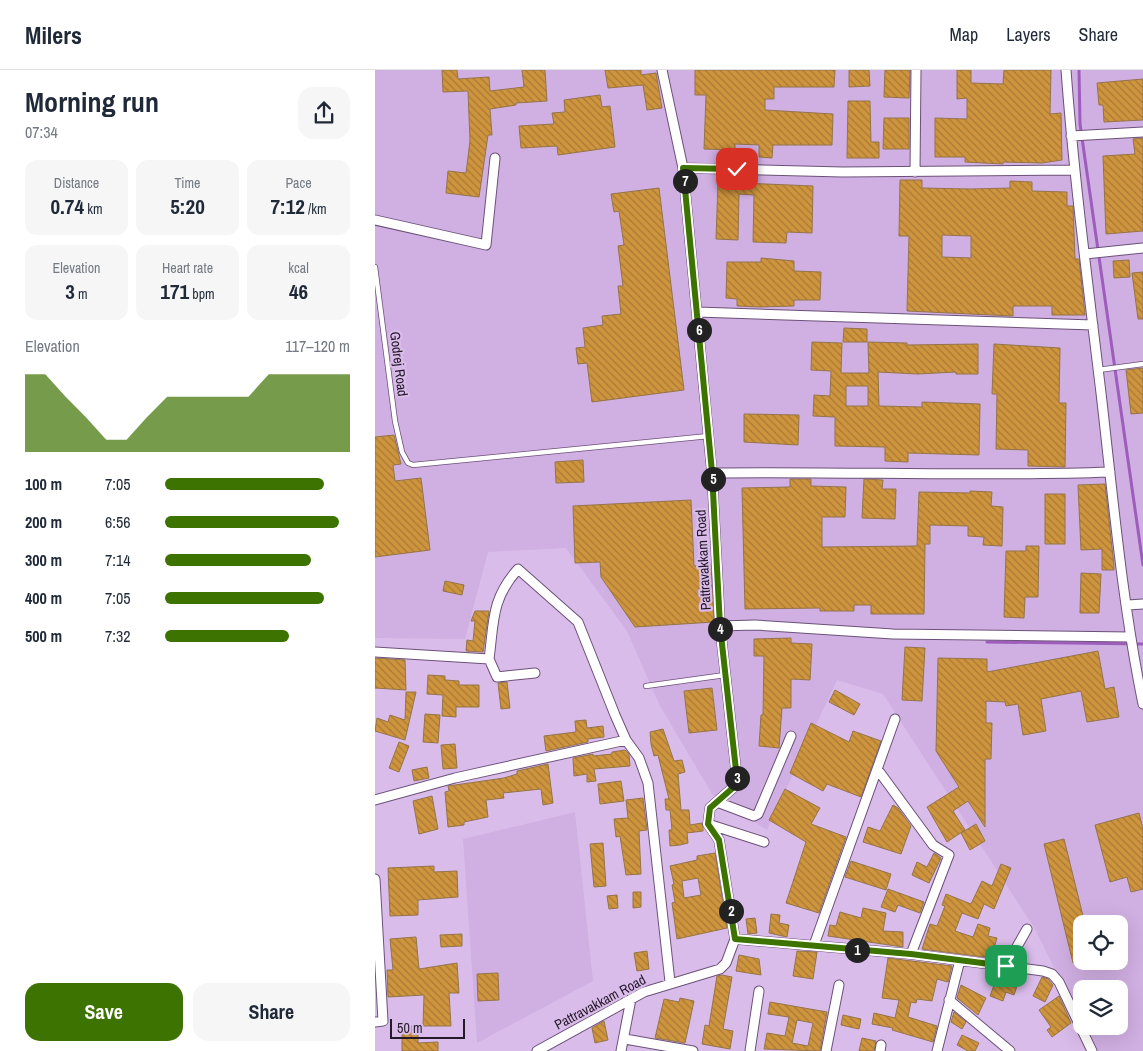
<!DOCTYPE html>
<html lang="en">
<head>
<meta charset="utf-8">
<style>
	body { margin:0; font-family:"Archivo Narrow",sans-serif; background:#f6f6f7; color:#1f2937; height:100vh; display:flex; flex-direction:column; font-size:19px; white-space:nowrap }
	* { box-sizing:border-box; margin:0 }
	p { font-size:16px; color:#747a83 }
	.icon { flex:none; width:28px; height:28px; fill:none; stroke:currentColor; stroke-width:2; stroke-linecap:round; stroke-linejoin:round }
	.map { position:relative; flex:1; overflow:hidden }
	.sheet { display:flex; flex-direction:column; background:#fff; width:375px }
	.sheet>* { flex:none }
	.controls { position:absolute; left:698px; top:845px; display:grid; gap:10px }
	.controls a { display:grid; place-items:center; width:55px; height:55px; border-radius:10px; background:#fff; box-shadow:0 5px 20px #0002; font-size:25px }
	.scale { position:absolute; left:15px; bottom:12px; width:75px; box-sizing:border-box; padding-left:5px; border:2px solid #241929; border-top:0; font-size:14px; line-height:18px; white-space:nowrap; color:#241929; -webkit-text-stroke:4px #dabcea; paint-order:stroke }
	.pin { position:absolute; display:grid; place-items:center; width:42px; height:42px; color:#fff; margin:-21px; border-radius:10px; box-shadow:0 2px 8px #0006 }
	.km { position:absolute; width:25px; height:25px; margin:-12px; border-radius:50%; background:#222; color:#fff; font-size:14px; line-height:25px; text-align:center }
	.round { display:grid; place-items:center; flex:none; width:52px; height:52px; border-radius:15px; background:#f6f6f7 }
	.headline { display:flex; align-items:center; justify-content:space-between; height:85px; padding:0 25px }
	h1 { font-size:28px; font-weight:800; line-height:38px }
	.stats { display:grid; grid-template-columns:repeat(3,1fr); gap:8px; height:85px; padding:5px 25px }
	.stats div { display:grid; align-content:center; border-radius:12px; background:#f6f6f7; text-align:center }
	.stats b { font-size:21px; font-weight:800 }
	.stats small { font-size:14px; font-weight:400 }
	.stats p { font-size:14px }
	.chart { height:140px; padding:10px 25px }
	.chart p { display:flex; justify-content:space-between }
	.chart svg { width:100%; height:90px; margin-top:5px; fill:#3d7300; opacity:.7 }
	.primary-button { display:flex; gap:10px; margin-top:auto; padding:10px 25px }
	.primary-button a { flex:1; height:58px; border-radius:15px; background:#3d7300; color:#fff; font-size:20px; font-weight:800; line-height:58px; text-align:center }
	.primary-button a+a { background:#f6f6f7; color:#1f2937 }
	ul { padding:0 25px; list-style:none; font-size:16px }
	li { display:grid; grid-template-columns:80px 60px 1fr; align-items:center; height:38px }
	li i { height:12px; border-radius:6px; background:#3d7300 }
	header { display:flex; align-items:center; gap:30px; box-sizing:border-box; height:70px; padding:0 25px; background:#fff; border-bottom:1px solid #e0e1e3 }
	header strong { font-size:24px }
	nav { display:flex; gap:28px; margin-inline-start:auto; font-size:18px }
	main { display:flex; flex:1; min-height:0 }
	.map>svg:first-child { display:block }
</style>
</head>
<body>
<header>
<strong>Milers</strong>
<nav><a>Map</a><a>Layers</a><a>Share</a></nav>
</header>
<main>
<section class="sheet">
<div class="headline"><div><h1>Morning run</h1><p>07:34</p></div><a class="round"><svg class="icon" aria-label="share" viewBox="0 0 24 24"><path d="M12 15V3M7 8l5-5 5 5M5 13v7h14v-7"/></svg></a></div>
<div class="stats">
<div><p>Distance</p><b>0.74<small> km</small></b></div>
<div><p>Time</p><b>5:20</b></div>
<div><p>Pace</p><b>7:12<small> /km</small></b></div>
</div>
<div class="stats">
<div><p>Elevation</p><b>3<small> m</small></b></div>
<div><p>Heart rate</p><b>171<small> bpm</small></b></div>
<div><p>kcal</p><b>46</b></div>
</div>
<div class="chart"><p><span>Elevation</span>117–120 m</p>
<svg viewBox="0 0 160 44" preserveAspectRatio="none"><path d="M0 44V6L10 6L20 17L30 27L40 38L50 38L60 27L70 17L80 17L90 17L100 17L110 17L120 6L130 6L140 6L150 6L160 6V44z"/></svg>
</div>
<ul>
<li><b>100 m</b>7:05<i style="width:86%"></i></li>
<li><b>200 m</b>6:56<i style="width:94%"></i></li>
<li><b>300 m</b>7:14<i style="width:79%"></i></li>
<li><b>400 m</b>7:05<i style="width:86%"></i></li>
<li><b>500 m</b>7:32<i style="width:67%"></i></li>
</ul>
<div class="primary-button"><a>Save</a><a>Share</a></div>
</section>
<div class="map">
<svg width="768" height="981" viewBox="0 0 768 981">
	<defs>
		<pattern id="building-back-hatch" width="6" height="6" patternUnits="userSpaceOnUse" patternTransform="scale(1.25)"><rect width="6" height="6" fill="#cf953e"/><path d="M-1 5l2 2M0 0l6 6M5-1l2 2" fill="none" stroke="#a87934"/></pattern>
	</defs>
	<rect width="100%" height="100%" fill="#dabcea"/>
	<path fill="#d0afe2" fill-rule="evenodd" d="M0,0h768v981h-47l-13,-25h36v-37h-38v33l-46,-93 -152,-235 -46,-14 -70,150 -55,-36 -53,-90 -32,-73 -61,-83 -78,4 -23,87 -90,-1zM706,854h38v37h-38z
		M200,742l18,169 -116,62 -14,-204z"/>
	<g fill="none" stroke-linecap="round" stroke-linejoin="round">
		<path stroke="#9e5dbc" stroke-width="3" d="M704,0l1,54 63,441
			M612,572l156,2"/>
	</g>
	<path fill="url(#building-back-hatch)" stroke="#94744a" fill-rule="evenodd" d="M67,0h15l1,9 31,-2 1,14 34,-4 -2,-17h23l2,31 -31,2v2l-26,4 2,26h-4l-9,62 -33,-4 2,-22 18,2 4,-32 -2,-50 -25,1z
		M230,0h36v5l15,-2 6,35 -15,2 -4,-25 -35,3z
		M320,0h140l-1,17h-60v12h-9v11l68,4 -1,31h-59l-1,13 -13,-1v-12l-24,-1v6l-31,-1 2,-54h-11z
		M474,0h20l1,16 -21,1z
		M510,0h25l-1,28 -25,-1z
		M582,0h14v13l32,1 1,-14h47l-1,44 11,-1 1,47 -20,3 -39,-1v2l-38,-2v-5h-30v-39l32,1v-21l-10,1z
		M768,9v41l-39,2 -1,-17h-4l-2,-22z
		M225,25l2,12 8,-1 5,41 -57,8 -1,-9 -36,2 -2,-22 35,-2 -2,-11 13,-1 -1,-12z
		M473,31h22l1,41h8v16h-32z
		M509,48h25v31h-26z
		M768,68v93l-37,3 -3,-78 32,-2 -2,-15z
		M525,110h22v8l50,1 38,-1v-7l22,1v9l35,1v14h6l2,53h4l6,56h-33v-9h-39v10l-106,-5 2,-75h-10zM567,165l29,1v22l-29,-1z
		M343,112l95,4 -1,47 -25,-1 -1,11 -33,-1 1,-47 -15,-1 -1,46 -22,-1z
		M284,118l25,202 -92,12 -5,-39 -9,1 -2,-16 9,-1 -2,-19 20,-3 -1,-9 19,-2 -3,-28h5l-5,-40 6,-1 -5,-34 -5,1 -3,-18z
		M386,188l33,3v10l27,1 -1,28h-26v6l-34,1 -23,-1v-7l-11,-1 1,-36h34z
		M754,190l1,17 -16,1 -1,-17z
		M768,202v47h-5l-6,-46z
		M469,258l23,1v13h-24z
		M437,272l30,1 -1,30h28l-1,-31 39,1v2l71,-1v30h-22v-2l-38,2 -40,-2 1,34 43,1v-5l58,2 -1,51 -71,-2v9l-23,-1v-14l-50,-1v-29l-22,-1 1,-21 16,1 1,-25 -20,-1zM471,316h22v20h-22z
		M619,274l66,4 -1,55h7l-1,64 -37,-1v-16l-32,-1 1,-55h-5z
		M768,298v45l-12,1 -5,-44z
		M369,344l55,1 -1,30 -54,-3z
		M19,365l7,29 -8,1 2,16 26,-3 9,72 -55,7v-120z
		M208,390l1,22 -28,1 -1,-21z
		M415,409h21v7l35,1 -1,30h-23v30l95,-1 2,-54 51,1v-2l22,1 -1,14 12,1 -1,39 -19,-1 1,-8 -16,-1v-10l-38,-1v19h-5l-1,70h-53v-9h-17v6h-34v-3l-75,1 -3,-121 48,-1z
		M489,409l19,1 -1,9h14l-1,30 -33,-1z
		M730,414l9,82v4h-12v-21l-21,1 -3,-65z
		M670,424h20v50h-20z
		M316,430l3,66 17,-1 3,57 -79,5 -34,-50 -1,-15 -25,1 -2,-57z
		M651,476h13l-1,51h-13l-1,21 -20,-1 2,-66h20z
		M706,503l20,1 -2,39h-19z
		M70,511l19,4 -2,10 -19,-4z
		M100,541h14l-6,41 -17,-1 1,-11 6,1 2,-20h-4z
		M416,568v5l21,1 -2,36 -19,-1v29h-9l-3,40 -20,-2 2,-31h2l1,-59h-10v-17z
		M530,577l20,1 -3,53 -20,-1z
		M723,581l7,38 9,-2 5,30 -32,5 -6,-31 -40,8 5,32 -23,4 -5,-31 -12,2 -1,-4 -19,-1v22h6l-1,36h-6v68l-17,-26 -15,10 12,19 -18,12 -20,-35 32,-20 -23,-36 2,-93 49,1v13z
		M0,588l30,2 1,30 -31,-2z
		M53,605l17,1v4l14,1v4h20v22h-23v10l-14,-1 1,-21 -16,-1z
		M132,612l3,26 -9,1 -3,-26z
		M337,618l5,42 -28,3 -5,-42z
		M460,620l25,14 -6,11 -25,-13z
		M31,622h10l-11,48 -30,-9 2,-13 11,4 2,-7 15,5z
		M50,644l15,1 -2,28 -15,-1z
		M211,650l1,8 16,-2 1,11 -16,2v3l-42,9 -2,-15 32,-4 -1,-11z
		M436,653l38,19 4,-11 28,10 -20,56 -34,-13 -4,7 -33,-18z
		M288,659l11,32 8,-1 3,12 -7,2 3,36h8l1,15 12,-2 1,5v3l-16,2 1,10 -8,2 -10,1 -1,-16h3l-2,-20h-4l-1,-11h4l-11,-44 -4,1 -3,-12 -1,-12z
		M24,672l10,4 -10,26 -10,-4z
		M80,674l2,24 -14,1 -2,-24z
		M250,680l4,4 1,12 -36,3 2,12 -9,1v-8l-13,2 -1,-18 20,-4v2l19,-2v-2z
		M173,694l5,39 -10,2 -2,-16 -38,4 1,5 -18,2 2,17 -24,5v3l-16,2 -3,-35 4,-1 -1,-5 56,-8 13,-4v-3z
		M52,697l2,11 -15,3 -2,-11z
		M246,711l3,20 -24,3 -2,-20z
		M410,719l35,19 -9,16 35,13 -27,76 -33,-10 20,-61 -37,-22z
		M57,726l6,33 -19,5 -6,-33z
		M268,728l4,32 -8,1 2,43 -15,1 -6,-39 -4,1 -2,-18 14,-1 -2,-18z
		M518,735l5,3 13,18 -10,28 -38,-12 5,-15 12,4z
		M764,743l4,16v60l-12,3 -4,-15 -17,5 -15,-57z
		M601,754l9,17 -15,9 -9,-17z
		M689,769l21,85h-4v37l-8,2 -29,-119z
		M228,773l3,43 -12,1 -4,-43z
		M340,783l12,75 -50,11 -5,-36 3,-1 -3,-17 2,-1 -4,-18 27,-6v-4zM323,808l3,17 -17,3 -2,-17z
		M559,783l7,5 -12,25 -17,-8 5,-13 10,5z
		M476,791l40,13 -5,16 -41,-13z
		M626,794l10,4 -17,41 -10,-5 -6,15 -16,-6 -7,18 18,6 5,-13 12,4 -2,8 9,2 -6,20 -69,-9 8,-25 7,2 8,-20 -3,-1 4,-11 25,10 11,-23 10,5z
		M59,796v6l23,-1 1,26 -40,3v15l-28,1 -2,-48z
		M513,819l36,13 -4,11 -22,-8 -3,7 -14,-5z
		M258,822h8v15l-8,1z
		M242,825l1,13 -9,1 -2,-13z
		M488,838l23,5 -3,18 20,1v15l-75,-11 2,-11 6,1 4,-14 21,6z
		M396,844l9,1 -1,8 10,2 -2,12 -18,-4z
		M380,848l2,15 -9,1 -2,-15z
		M87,864v12l-21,1 -1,-12z
		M41,867l3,32 38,-6 2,30h-10l2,33h-28l1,-31 -36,2 -1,-27h6l-3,-31z
		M272,881l2,18 -12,2 -3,-18z
		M422,881l20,1 -4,27 -20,-3z
		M364,885l20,4 2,16 -25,-4z
		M513,888l64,8 -4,16 -11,-3 -5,22 -15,-2 -1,4 -5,-1 -3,15 29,9 -4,16 -41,-12 1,-2 -21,-4 2,-11 21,5 4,-18 -17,-2z
		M624,902l22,2 -7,21 -8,-3 -3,9 -13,-5z
		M123,903l1,27 -21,1 -1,-27z
		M347,905l10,2 -9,52 10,2 -3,18 -28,-5 3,-19 4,1 8,-50z
		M667,907l6,2 5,6 -8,17 -12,-6z
		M586,915l25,13 -8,17 -21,-17z
		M684,926l12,27 -19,14 -5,-7 4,-3 -12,-17z
		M305,928l14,3 -9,42 -30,-5 9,-39 15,3z
		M395,932l57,10 -7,39 -56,-2 3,-16 18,3 4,-19 -21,-3zM422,950l16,3 -5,23 -16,-3z
		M579,942l12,10 -4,7 -11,-7z
		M468,945l18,4 -2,10 -18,-4z
		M229,951l4,19 -13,3 -3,-15z
		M27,956h16v17l20,-1v9h-36z
		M587,965l17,8 -4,8h-7l-11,-6z
		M487,968l14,3 -2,10h-15z"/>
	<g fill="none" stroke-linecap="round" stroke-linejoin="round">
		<g stroke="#6b5179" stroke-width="6">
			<path id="lane" d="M0,197l20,154 7,31 6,11 5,2 296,-29
				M723,300l45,-6
				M271,616l79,-11"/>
		</g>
		<g stroke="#6b5179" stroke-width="11">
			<path id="street" d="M691,0c8,108 22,215 35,323 12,104 21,209 42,311
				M696,66l72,-4
				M308,98l160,4 231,-2
				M540,102l1,-102
				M0,150l111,25 9,-87
				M710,184l58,-6
				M322,242l396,13
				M337,403c133,-2 265,4 398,-1
				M753,535l15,-1
				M345,556l35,-1 138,9 237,3
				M0,582l114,7c5,-37 2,-60 29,-90l60,53 37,93 11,25 13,18 9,25 22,199
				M114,589l8,18 38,-4
				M503,700l55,75 16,10 -38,99
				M0,730l80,-22 171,-38
				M342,732l37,14 4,-2 33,-78
				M333,754l56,18
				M0,809l8,142 -8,1
				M360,869l176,15 132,17 9,3 7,8 33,69
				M439,875l81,-226
				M631,896l21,-37
				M574,930l61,51
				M250,969l68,12
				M162,981l107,-59 76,-23 6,-6 9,-24 -16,-99 -11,-16 2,-16 25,-22 2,-7 -17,-153 -8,-153 -29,-305 -21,-98
				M246,981l10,-52
				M375,981l9,-60
				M451,981l13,-66
				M505,981l1,-6
				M562,981l23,-91"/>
		</g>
		<use href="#lane" stroke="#fff" stroke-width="4.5"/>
		<use href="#street" stroke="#fff" stroke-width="9"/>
	</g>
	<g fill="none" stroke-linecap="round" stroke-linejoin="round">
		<g stroke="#fff" stroke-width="10">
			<path id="route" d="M362,99l-54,-1 29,304 8,154 17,153 -2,7 -25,22 -2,16 11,16 16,99 176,15 95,12"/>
		</g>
		<use href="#route" stroke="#3d7300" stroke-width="6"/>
	</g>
	<g text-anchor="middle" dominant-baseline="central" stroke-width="4.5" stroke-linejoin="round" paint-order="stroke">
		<g font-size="14" fill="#241929" stroke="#dabcea">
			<text transform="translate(24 294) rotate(83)">Godrej Road</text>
			<text transform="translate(328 490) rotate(-93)">Pattravakkam Road</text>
			<text transform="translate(225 932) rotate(-28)">Pattravakkam Road</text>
		</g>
	</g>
</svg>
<div class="controls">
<a><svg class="icon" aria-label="locate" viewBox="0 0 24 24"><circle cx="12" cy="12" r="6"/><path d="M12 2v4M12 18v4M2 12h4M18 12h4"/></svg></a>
<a><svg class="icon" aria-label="layers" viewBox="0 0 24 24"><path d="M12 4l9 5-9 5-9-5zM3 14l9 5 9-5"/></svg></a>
</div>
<div class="scale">50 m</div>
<div class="pin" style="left:631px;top:896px;background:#1e9e55"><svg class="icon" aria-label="arrive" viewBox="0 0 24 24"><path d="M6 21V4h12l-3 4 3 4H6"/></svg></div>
<div class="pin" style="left:362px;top:99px;background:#d93025"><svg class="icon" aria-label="check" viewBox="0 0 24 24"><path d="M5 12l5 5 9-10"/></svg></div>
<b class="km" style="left:482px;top:880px">1</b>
<b class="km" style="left:356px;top:841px">2</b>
<b class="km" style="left:362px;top:708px">3</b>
<b class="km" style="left:345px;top:559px">4</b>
<b class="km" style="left:338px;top:409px">5</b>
<b class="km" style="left:324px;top:260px">6</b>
<b class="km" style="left:310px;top:111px">7</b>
</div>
</main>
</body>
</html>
